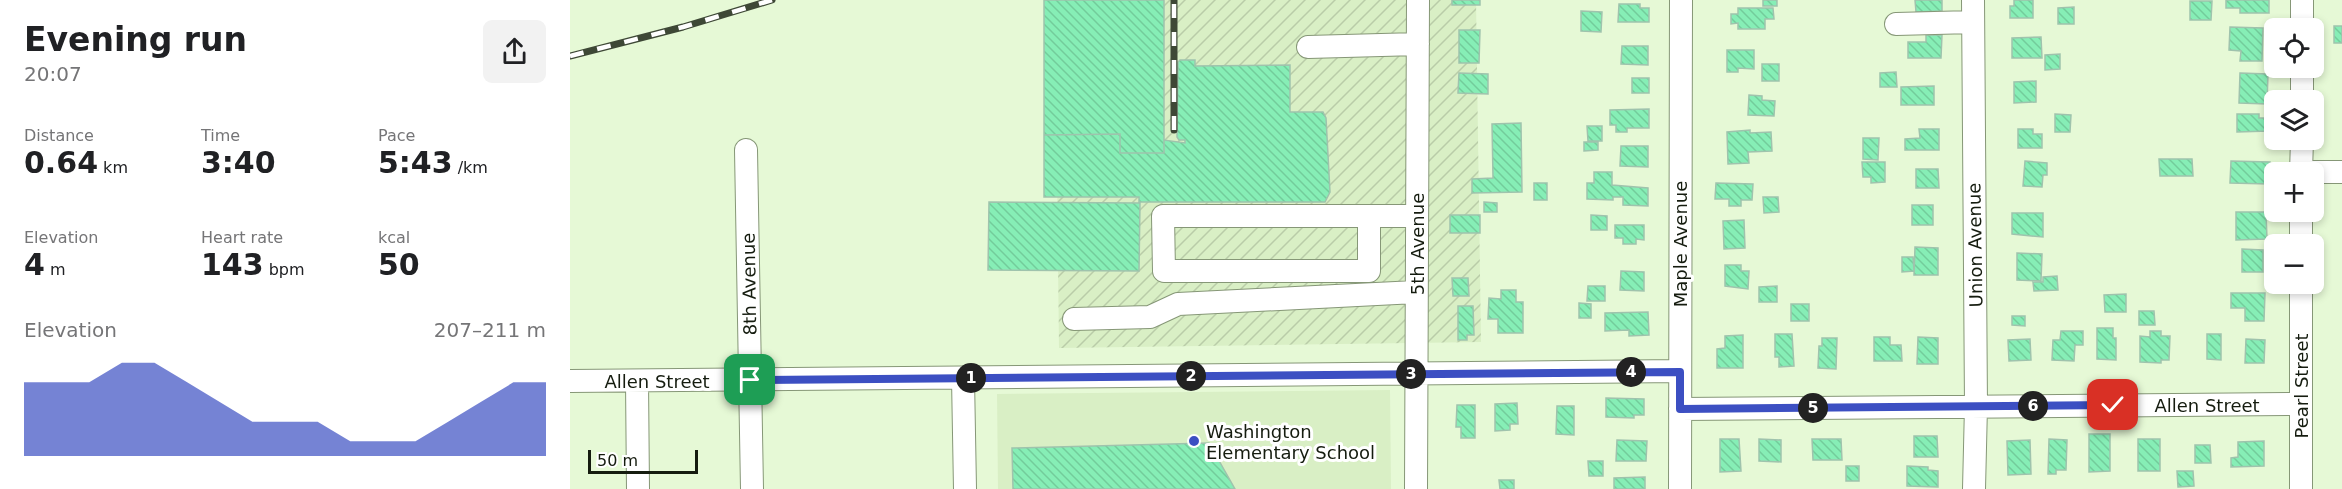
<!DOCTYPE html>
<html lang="en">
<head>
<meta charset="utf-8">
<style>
	body { margin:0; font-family:"DejaVu Sans",sans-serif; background:#f2f2f2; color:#202124; height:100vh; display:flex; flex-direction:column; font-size:22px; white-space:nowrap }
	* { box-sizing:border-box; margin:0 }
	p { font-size:20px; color:#757577 }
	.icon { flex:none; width:33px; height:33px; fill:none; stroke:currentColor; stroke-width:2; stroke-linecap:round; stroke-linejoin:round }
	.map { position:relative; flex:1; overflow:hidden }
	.side { display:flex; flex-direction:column; background:#fff; width:570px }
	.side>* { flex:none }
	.controls { position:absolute; left:1694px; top:18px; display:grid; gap:12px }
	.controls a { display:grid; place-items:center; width:60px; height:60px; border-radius:9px; background:#fff; box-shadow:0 3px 9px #0003; font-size:30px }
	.scale { position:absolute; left:18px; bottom:15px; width:110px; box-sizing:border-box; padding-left:6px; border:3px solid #151c0f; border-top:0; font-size:16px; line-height:21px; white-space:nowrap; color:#151c0f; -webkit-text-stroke:4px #fff; paint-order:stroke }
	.pin { position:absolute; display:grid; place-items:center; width:51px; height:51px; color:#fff; margin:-26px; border-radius:12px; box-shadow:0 3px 9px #0006 }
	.km { position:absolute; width:30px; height:30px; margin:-15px; border-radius:50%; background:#222; color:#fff; font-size:16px; line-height:30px; text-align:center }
	.round { display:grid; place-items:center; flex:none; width:63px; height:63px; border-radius:9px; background:#f2f2f2 }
	.head { display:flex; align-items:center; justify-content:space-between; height:102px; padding:0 24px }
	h1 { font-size:33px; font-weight:800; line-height:45px }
	.stats { display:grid; grid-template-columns:repeat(3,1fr); gap:9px; height:102px; padding:6px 24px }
	.stats div { display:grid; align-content:center }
	.stats b { font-size:30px; font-weight:800 }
	.stats small { font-size:16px; font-weight:400 }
	.stats p { font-size:16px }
	.chart { height:168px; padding:12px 24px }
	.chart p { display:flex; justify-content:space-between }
	.chart svg { width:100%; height:108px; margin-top:6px; fill:#3c4fc2; opacity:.7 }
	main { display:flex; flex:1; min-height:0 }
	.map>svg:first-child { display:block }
</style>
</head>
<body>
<main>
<section class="side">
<div class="head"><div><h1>Evening run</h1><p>20:07</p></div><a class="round"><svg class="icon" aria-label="share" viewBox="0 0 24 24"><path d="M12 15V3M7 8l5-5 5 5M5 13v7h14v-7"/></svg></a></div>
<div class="stats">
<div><p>Distance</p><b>0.64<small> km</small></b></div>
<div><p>Time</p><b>3:40</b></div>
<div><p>Pace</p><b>5:43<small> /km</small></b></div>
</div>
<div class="stats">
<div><p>Elevation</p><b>4<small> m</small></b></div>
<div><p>Heart rate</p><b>143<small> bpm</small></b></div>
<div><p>kcal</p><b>50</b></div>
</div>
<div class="chart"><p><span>Elevation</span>207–211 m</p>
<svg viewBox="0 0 160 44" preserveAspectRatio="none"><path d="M0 44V14L10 14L20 14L30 6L40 6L50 14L60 22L70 30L80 30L90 30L100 38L110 38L120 38L130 30L140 22L150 14L160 14V44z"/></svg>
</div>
</section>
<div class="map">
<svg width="1772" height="489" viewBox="0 0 1772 489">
	<defs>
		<pattern id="industrial-furrows" width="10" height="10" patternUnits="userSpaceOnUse" patternTransform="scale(1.5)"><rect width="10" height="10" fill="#d9efc5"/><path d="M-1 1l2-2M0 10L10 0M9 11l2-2" fill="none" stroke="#b9cca8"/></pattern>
		<pattern id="building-back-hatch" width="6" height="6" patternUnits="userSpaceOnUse" patternTransform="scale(1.5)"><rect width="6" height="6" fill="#86eeb6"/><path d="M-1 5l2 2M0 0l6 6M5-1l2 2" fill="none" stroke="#73cc9b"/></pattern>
	</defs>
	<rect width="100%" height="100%" fill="#e6f9d6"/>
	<path fill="#d9efc5" d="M820,390l1,99h-393l-1,-95z"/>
	<path fill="url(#industrial-furrows)" d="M485,0h421l5,342 -422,6z"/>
	<path fill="url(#building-back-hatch)" stroke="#9fc3ad" stroke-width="1.5" d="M474,0h120v153h-44v-19l-76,1z
		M882,0h28v5h-28z
		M1193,0h14v6h-14z
		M1345,0h27v11l-26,1z
		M1444,0h19v18h-23v-12h4z
		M1656,0h43v13h-29v-5h-14z
		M1620,1h22l-1,19h-21z
		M1049,4h21v4h9v14h-31z
		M1504,7v17h-16v-16z
		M1168,8h35l1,11h-9v10h-27v-6l-7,1v-10h7z
		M1011,11l21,1 -1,20 -20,-1z
		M1764,26h8v17h-8z
		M1660,27l33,1 -1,33h-22l1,-10 -12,-1z
		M889,30h21l-1,33h-20z
		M1356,35h16l-1,23h-33v-16h18z
		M1471,37l1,21h-30v-20z
		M1052,46h26v19l-27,-1z
		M1157,50h27v19l-16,-1v4h-11z
		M1490,54v15l-15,1v-15z
		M610,60h15v6l95,-1v47h33l3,6 4,74 -5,10h-186v-5h-95v-62l76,-1v19h44v-13l21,3v-3h-6l-2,-3 1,-75z
		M1192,64h17v17h-17z
		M1326,72l1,15h-17v-14z
		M889,73l29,1v20l-30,-1z
		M1670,73l28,1 -1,30 -28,-1z
		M1062,78h17v15h-17z
		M1466,81v21l-22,1v-21z
		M1364,86v19h-33v-18z
		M1179,95l13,1v4l13,1 -1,15 -26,-1z
		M1079,109v19h-22v4h-11v-7h-6v-15z
		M1485,114l16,1 -1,17h-15z
		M1667,114h22v4h10v13l-32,1z
		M951,123l1,69 -50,1v-14l21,-1 -1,-54z
		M1017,126h15v15h-14z
		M1349,129h20v21h-34v-11l15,-1z
		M1448,129h15v5h9v14h-24z
		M1180,130v3l21,-1 1,19 -24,1 1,11 -21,1 -1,-32z
		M1293,138h16l-1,22 -15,-1z
		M1014,142h14v8l-14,1z
		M1051,146h27v21l-28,-1z
		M1589,159h33l1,17h-33z
		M1455,161l22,2v12h-4l-1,12 -19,-1z
		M1661,161l39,1 -1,22 -39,-1z
		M1292,162h23v20l-14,1v-6h-8z
		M1346,169h22l1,19h-23z
		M1024,172h18v13l36,3v18l-25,-1v-8h-10v3l-26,-1v-16h7z
		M964,183h13v17h-13z
		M1146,183l37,1 -1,16h-11v6h-12v-7h-14z
		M1193,197h15l1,15 -15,1z
		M419,202l151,1 -1,68 -151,-1z
		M914,202l13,1v9h-13z
		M1342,205h21v20h-21z
		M1666,212h30l1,27 -31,1z
		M1442,213h31v24l-31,-3z
		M880,215h30v18h-30z
		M1021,215l16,1v14h-16z
		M1174,220l1,28 -21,1 -1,-28z
		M1045,225h29v15l-8,-1v5h-13v-6h-8z
		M1345,247l23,1v27h-24z
		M1672,249l21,1v22h-21z
		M1447,253l25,1 -1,27 -24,-1z
		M1332,257h11l1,14 -12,1z
		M1155,265h16v6h8l-1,18 -23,-3z
		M1051,271l23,1v19l-24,-1z
		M1487,276l1,14 -24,1 -1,-9h10v-5z
		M882,278h16l1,18h-16z
		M1018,286h17v15h-18z
		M1207,286v16h-18v-15z
		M931,290h15v12h7v31h-25v-14h-10l1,-21 12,1z
		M1661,293h34l-1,28h-19v-13h-14z
		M1556,294v18h-21l-1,-17z
		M1009,303l12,1v14h-12z
		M1221,304h18v17h-18z
		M888,306h15l1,29h-7v5h-9z
		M1569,311h15l1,14h-16z
		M1078,312l1,23 -20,1v-6l-24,1v-18z
		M1442,316h13v10l-13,-1z
		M1527,328h16v10h3v22l-19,-1z
		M1491,331h22v14h-8l-1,16 -22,-1 1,-20h7z
		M1580,331h11v5h9l-1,24h-8v3l-21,-1v-26l10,1z
		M1205,334h17l2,32 -15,1v-10h-4z
		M1637,334h14v26l-14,-1z
		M1173,335v33h-26v-19l8,-1v-12z
		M1304,337h16v8h11l1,16h-28z
		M1348,337l20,1v26h-21z
		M1252,338h15l-1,31 -18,-1 1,-22h3z
		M1460,339l1,21 -22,1 -1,-21z
		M1676,339l19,1 -1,23h-19z
		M1036,398l38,1v16h-10v3l-28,-1z
		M947,403l1,21h-8v6l-15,1v-27z
		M887,405h18v33h-14v-11h-5z
		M987,406h17v29l-18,-1z
		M1519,434h21v37l-21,1z
		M1344,436h23l1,21h-24z
		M1150,439h19l2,32 -21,1z
		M1189,439l22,1v22l-22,-1z
		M1242,439h29l1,21h-29z
		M1479,439l18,1 -1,30h-10v4h-8z
		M1568,439h22v32h-22z
		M1047,440l30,1 -1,20h-30z
		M1460,440l1,34 -23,1 -1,-34z
		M1694,441v25l-33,1v-9l7,-1v-15z
		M639,443l26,46h-222l-1,-41z
		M1625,445h15l1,18h-16z
		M1018,461h15v15h-14z
		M1276,466h13v15h-13z
		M1337,466l21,1v3l10,1v16l-31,-1z
		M1607,471h16l1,15 -16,1z
		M1075,477v12h-31v-11z
		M929,480h15v9h-14z"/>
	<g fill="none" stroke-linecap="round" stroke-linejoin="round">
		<g stroke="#869777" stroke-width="24">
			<path id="minor" d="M1403,0l3,406 -2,83
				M1326,24l77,-2
				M1732,28v-28
				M738,47l110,-3
				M1732,100v-32
				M176,150l6,339
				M1731,172h41
				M1731,172l1,-32
				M799,216v55h-205l-1,-55h254
				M1731,244v-32
				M504,319l76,-2 28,-13 238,-12
				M393,378l2,111
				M0,381l1110,-10
				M67,381l1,108
				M1110,409l621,-5
				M846,489l2,-489
				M1110,489l1,-489
				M1731,489v-205"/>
		</g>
		<use href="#minor" stroke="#fff" stroke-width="22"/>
		<g stroke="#3e4836" stroke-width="7">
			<path id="rail" d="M0,56l113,-29 89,-27
				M604,130v-130"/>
		</g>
		<use href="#rail" stroke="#fff" stroke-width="4.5" stroke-dasharray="14" stroke-linecap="butt"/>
	</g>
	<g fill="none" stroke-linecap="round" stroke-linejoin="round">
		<g stroke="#fff" stroke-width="12">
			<path id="route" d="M180,380l930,-8v37l433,-4"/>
		</g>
		<use href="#route" stroke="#3c4fc2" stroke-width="8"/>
	</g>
	<circle fill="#3c4fc2" stroke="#fff" stroke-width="2" cx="624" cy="441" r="6"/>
	<g text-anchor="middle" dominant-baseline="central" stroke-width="6" stroke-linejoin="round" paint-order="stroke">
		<g font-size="18" fill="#151c0f" stroke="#fff">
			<text transform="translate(847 244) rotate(-90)">5th Avenue</text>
			<text transform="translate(1110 244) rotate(-90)">Maple Avenue</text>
			<text transform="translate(1405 245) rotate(-91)">Union Avenue</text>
			<text transform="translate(179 284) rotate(-91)">8th Avenue</text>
			<text x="87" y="381">Allen Street</text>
			<text transform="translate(1731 386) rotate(-90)">Pearl Street</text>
			<text x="1637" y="405">Allen Street</text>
		</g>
		<g font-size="18" fill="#151c0f" stroke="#fff" text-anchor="start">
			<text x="636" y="431">Washington<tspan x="636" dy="21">Elementary School</tspan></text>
		</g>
	</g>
</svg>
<div class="controls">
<a><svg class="icon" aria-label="locate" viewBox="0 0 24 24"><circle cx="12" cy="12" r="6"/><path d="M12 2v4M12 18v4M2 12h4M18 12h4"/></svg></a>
<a><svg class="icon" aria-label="layers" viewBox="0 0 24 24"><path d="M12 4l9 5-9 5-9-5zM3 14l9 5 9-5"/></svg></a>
<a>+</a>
<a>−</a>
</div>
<div class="scale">50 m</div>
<div class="pin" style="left:180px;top:380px;background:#1e9e55"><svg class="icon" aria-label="arrive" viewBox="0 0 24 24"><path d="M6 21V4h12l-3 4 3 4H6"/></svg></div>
<div class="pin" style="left:1543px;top:405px;background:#d93025"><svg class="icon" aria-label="check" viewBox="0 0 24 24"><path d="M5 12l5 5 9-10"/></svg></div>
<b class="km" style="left:401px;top:378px">1</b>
<b class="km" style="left:621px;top:376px">2</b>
<b class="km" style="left:841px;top:374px">3</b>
<b class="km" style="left:1061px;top:372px">4</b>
<b class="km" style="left:1243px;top:408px">5</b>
<b class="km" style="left:1463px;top:406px">6</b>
</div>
</main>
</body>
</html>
